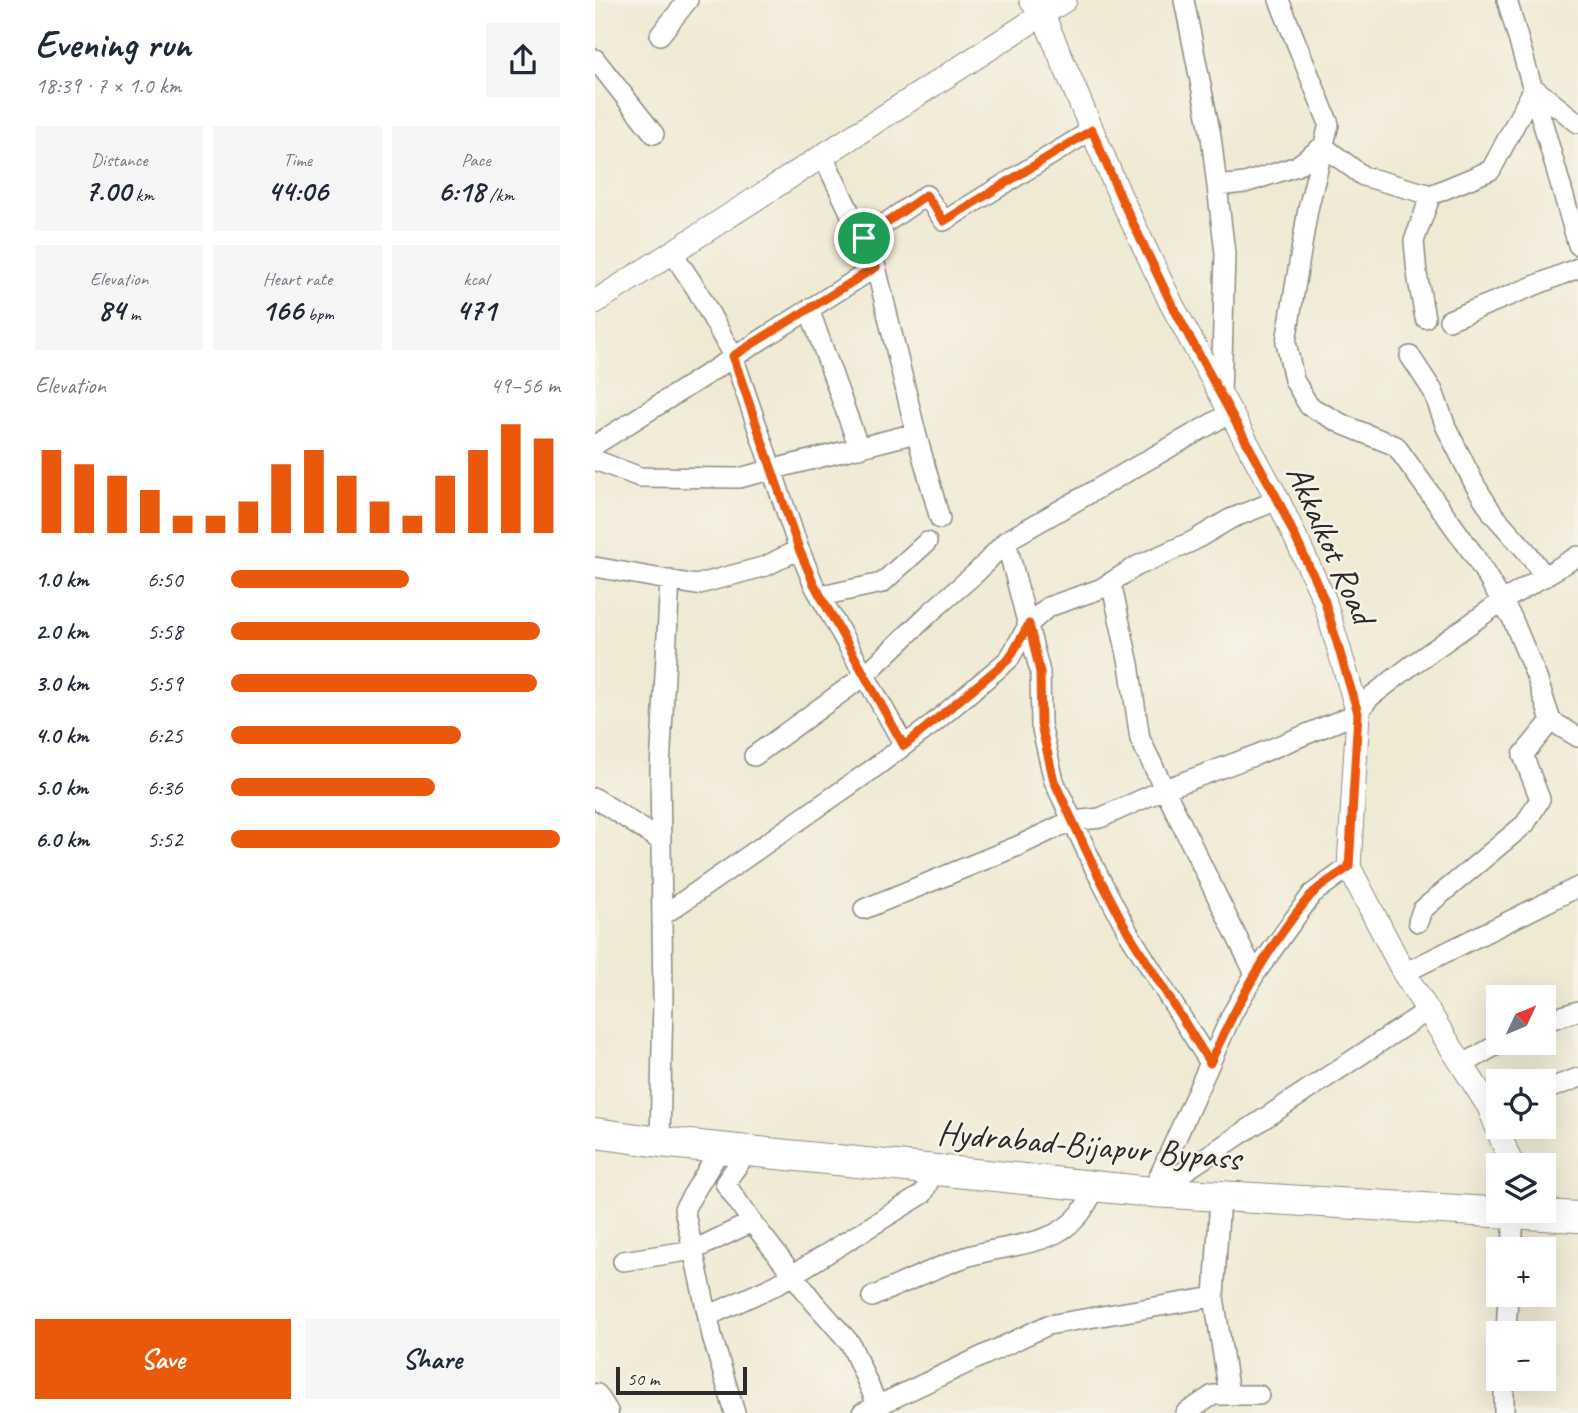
<!DOCTYPE html>
<html lang="en">
<head>
<meta charset="utf-8">
<style>
	body { margin:0; font-family:Caveat,sans-serif; background:#f6f6f7; color:#1f2937; height:100vh; display:flex; flex-direction:column; font-size:26px; white-space:nowrap }
	* { box-sizing:border-box; margin:0 }
	p { font-size:23px; color:#747a83 }
	.icon { flex:none; width:38px; height:38px; fill:none; stroke:currentColor; stroke-width:2; stroke-linecap:round; stroke-linejoin:round }
	.map { position:relative; flex:1; overflow:hidden }
	.side { display:flex; flex-direction:column; background:#fff; width:595px }
	.side>* { flex:none }
	.needle { width:46px; rotate:46deg }
	.controls { position:absolute; left:891px; top:985px; display:grid; gap:14px }
	.controls a { display:grid; place-items:center; width:70px; height:70px; border-radius:0px; background:#fff; box-shadow:0 7px 28px #0002; font-size:35px }
	.scale { position:absolute; left:21px; bottom:18px; width:131px; box-sizing:border-box; padding-left:7px; border:4px solid #2b2b2b; border-top:0; font-size:19px; line-height:24px; white-space:nowrap; color:#2b2b2b; -webkit-text-stroke:5px #f7f3e8; paint-order:stroke }
	.pin { position:absolute; display:grid; place-items:center; width:60px; height:60px; color:#fff; margin:-30px; border:4px solid #fff; border-radius:50%; box-shadow:0 2px 7px #0007 }
	.round { display:grid; place-items:center; flex:none; width:74px; height:74px; border-radius:0px; background:#f6f6f7 }
	.summary { display:flex; align-items:center; justify-content:space-between; height:119px; padding:0 35px }
	h1 { font-size:38px; font-weight:600; line-height:52px }
	.metrics { display:grid; grid-template-columns:repeat(3,1fr); gap:10px; height:119px; padding:7px 35px }
	.metrics div { display:grid; align-content:center; border-radius:0px; background:#f6f6f7; text-align:center }
	.metrics b { font-size:30px; font-weight:600 }
	.metrics small { font-size:19px; font-weight:400 }
	.metrics p { font-size:19px }
	.chart { height:196px; padding:14px 35px }
	.chart p { display:flex; justify-content:space-between }
	.chart svg { width:100%; height:126px; margin-top:7px; stroke:#ea580c; stroke-width:6 }
	.button { display:flex; gap:14px; margin-top:auto; padding:14px 35px }
	.button a { flex:1; height:80px; border-radius:0px; background:#ea580c; color:#fff; font-size:28px; font-weight:600; line-height:80px; text-align:center }
	.button a+a { background:#f6f6f7; color:#1f2937 }
	ul { padding:0 35px; list-style:none; font-size:23px }
	li { display:grid; grid-template-columns:112px 84px 1fr; align-items:center; height:52px }
	li i { height:18px; border-radius:9px; background:#ea580c }
	main { display:flex; flex:1; min-height:0 }
	.map>svg:first-child { display:block }
</style>
</head>
<body>
<main>
<section class="side">
<div class="summary"><div><h1>Evening run</h1><p>18:39 · 7 × 1.0 km</p></div><a class="round"><svg class="icon" aria-label="share" viewBox="0 0 24 24"><path d="M12 15V3M7 8l5-5 5 5M5 13v7h14v-7"/></svg></a></div>
<div class="metrics">
<div><p>Distance</p><b>7.00<small> km</small></b></div>
<div><p>Time</p><b>44:06</b></div>
<div><p>Pace</p><b>6:18<small> /km</small></b></div>
</div>
<div class="metrics">
<div><p>Elevation</p><b>84<small> m</small></b></div>
<div><p>Heart rate</p><b>166<small> bpm</small></b></div>
<div><p>kcal</p><b>471</b></div>
</div>
<div class="chart"><p><span>Elevation</span>49–56 m</p>
<svg viewBox="0 0 160 44" preserveAspectRatio="none"><path d="M5 44V15M15 44V20M25 44V24M35 44V29M45 44V38M55 44V38M65 44V33M75 44V20M85 44V15M95 44V24M105 44V33M115 44V38M125 44V24M135 44V15M145 44V6M155 44V11"/></svg>
</div>
<ul>
<li><b>1.0 km</b>6:50<i style="width:54%"></i></li>
<li><b>2.0 km</b>5:58<i style="width:94%"></i></li>
<li><b>3.0 km</b>5:59<i style="width:93%"></i></li>
<li><b>4.0 km</b>6:25<i style="width:70%"></i></li>
<li><b>5.0 km</b>6:36<i style="width:62%"></i></li>
<li><b>6.0 km</b>5:52<i style="width:100%"></i></li>
</ul>
<div class="button"><a>Save</a><a>Share</a></div>
</section>
<div class="map">
<svg width="983" height="1413" viewBox="0 0 983 1413">
	<rect width="100%" height="100%" fill="#f7f3e8"/>
	<filter id="ink" filterUnits="userSpaceOnUse"><feTurbulence type="fractalNoise" baseFrequency=".0143" numOctaves="2"/><feDisplacementMap in="SourceGraphic" scale="14" xChannelSelector="R" yChannelSelector="G"/><feConvolveMatrix kernelMatrix="1 2 1 2 8 2 1 2 1" color-interpolation-filters="sRGB"/></filter>
	<filter id="wash" filterUnits="userSpaceOnUse"><feTurbulence type="fractalNoise" baseFrequency=".00686" numOctaves="4" result="noise"/><feDisplacementMap in="SourceGraphic" scale="28" xChannelSelector="R" yChannelSelector="G"/><feGaussianBlur stdDeviation="1.57" result="paint"/><feColorMatrix in="noise" values="0 0 0 0 0 0 0 0 0 0 0 0 0 0 0 0 0 1.4 0 .05"/><feComposite in="paint" operator="in"/></filter>
	<g filter="url(#wash)">
		<rect width="100%" height="100%" fill="#efead4"/>
	</g>
	<g filter="url(#ink)">
		<g fill="none" stroke-linecap="round" stroke-linejoin="round">
			<g stroke="#8d8a80" stroke-width="22">
				<path id="minor" d="M589,0l27,136 14,117 -4,143
					M684,0l50,124 -21,85 -22,133 8,38 15,26 35,19 52,21 78,109 38,63 25,60 14,43 27,16
					M912,0l71,245
					M65,35l28,-35
					M0,59l59,75
					M622,186l28,-3 52,-17 26,-20 40,30 68,19 60,-25 43,-82 44,35
					M269,238l62,-43 18,26 148,-91
					M77,252l25,38 36,66 66,193 15,36 90,160
					M214,309l50,139
					M830,318l-8,-44 -3,-33 17,-46
					M854,320l129,-52
					M815,356l23,35 13,36 29,58 18,29 34,38 18,25
					M321,433l24,86
					M0,445l281,-178 -53,-111
					M0,460l45,17 99,1 177,-45 -40,-166
					M411,541l34,131 1,53 13,56 42,90 32,61 82,131
					M0,567l101,18 70,-19 33,-17
					M516,582l18,82 11,75 115,235
					M226,596l61,-13 45,-41
					M159,756l110,-80 68,-65 45,-39 29,-31 224,-128
					M0,798l66,43
					M269,909l154,-63 42,-20 14,-5 26,-3 65,-29 91,-34 102,-42 11,-15 43,-33 89,-63 77,-46
					M67,916l208,-145 59,-44 80,-68 20,-35 19,-17 52,-18 37,-23 56,-25 37,-22 48,-19
					M823,922l4,-12 103,-86 15,-25 -17,-44 28,-34
					M809,973l174,-86
					M948,1022l35,-11
					M867,1065l38,-22
					M948,1094l5,-5 30,-11
					M65,1142l3,-143 -3,-230 10,-189
					M126,1148l-37,61 29,131 22,73
					M153,1151l-23,32 27,39 62,80 36,41 31,70
					M557,1192l80,-178 23,-40 57,-80 37,-27
					M558,1192l274,-181
					M625,1197l-6,100 15,97
					M917,1250l2,-37
					M28,1261l71,-11 58,-28
					M277,1297c31,-14 62,-29 94,-40 37,-13 87,-9 114,-43 6,-8 11,-19 17,-27
					M113,1316l68,-31 147,-91 11,-24
					M911,1334l2,-39
					M267,1413l186,-88 166,-28
					M591,1413l27,-18h46
					M909,1413v-34"/>
			</g>
			<g stroke="#8d8a80" stroke-width="25">
				<path id="tertiary" d="M436,0l12,15 77,181 52,109 106,195 46,99 34,114 -9,154 55,106 85,134 23,59
					M0,302l470,-302"/>
			</g>
			<g stroke="#8d8a80" stroke-width="29">
				<path id="secondary" d="M0,1397l10,16"/>
			</g>
			<g stroke="#8d8a80" stroke-width="32">
				<path id="primary" d="M0,1133l65,9 492,50 426,25"/>
			</g>
			<use href="#minor" stroke="#fff" stroke-width="19"/>
			<use href="#tertiary" stroke="#fff" stroke-width="23"/>
			<use href="#secondary" stroke="#fff" stroke-width="26"/>
			<use href="#primary" stroke="#fff" stroke-width="30"/>
		</g>
	</g>
	<g fill="none" stroke-linecap="round" stroke-linejoin="round" filter="url(#ink)">
		<g stroke="#fff" stroke-width="14">
			<path id="route" d="M497,130l28,66 52,109 106,195 46,99 34,114 -9,154c-12,9 -29,18 -39,29 -42,50 -73,108 -100,167l-82,-131 -32,-61 -42,-90 -13,-56 -1,-53 -11,-48 -20,35 -105,87 -90,-162 -15,-35 -66,-193 143,-89 -12,-29 62,-43 18,26z"/>
		</g>
		<use href="#route" stroke="#ea580c" stroke-width="9"/>
	</g>
	<g text-anchor="middle" dominant-baseline="central" stroke-width="5" stroke-linejoin="round" paint-order="stroke">
		<g font-size="35" fill="#2b2b2b" stroke="#f7f3e8">
			<text transform="translate(736 544) rotate(66)">Akkalkot Road</text>
			<text transform="translate(494 1145) rotate(5)">Hydrabad-Bijapur Bypass</text>
		</g>
	</g>
</svg>
<div class="controls">
<a><svg class="needle" viewBox="-14 -14 28 28"><path d="M0-13l5 13h-10z" fill="#e53935"/><path d="M0 13l5-13h-10z" fill="#747a83"/></svg></a>
<a><svg class="icon" aria-label="locate" viewBox="0 0 24 24"><circle cx="12" cy="12" r="6"/><path d="M12 2v4M12 18v4M2 12h4M18 12h4"/></svg></a>
<a><svg class="icon" aria-label="layers" viewBox="0 0 24 24"><path d="M12 4l9 5-9 5-9-5zM3 14l9 5 9-5"/></svg></a>
<a>+</a>
<a>−</a>
</div>
<div class="scale">50 m</div>
<div class="pin" style="left:269px;top:238px;background:#1e9e55"><svg class="icon" aria-label="arrive" viewBox="0 0 24 24"><path d="M6 21V4h12l-3 4 3 4H6"/></svg></div>
</div>
</main>
</body>
</html>
